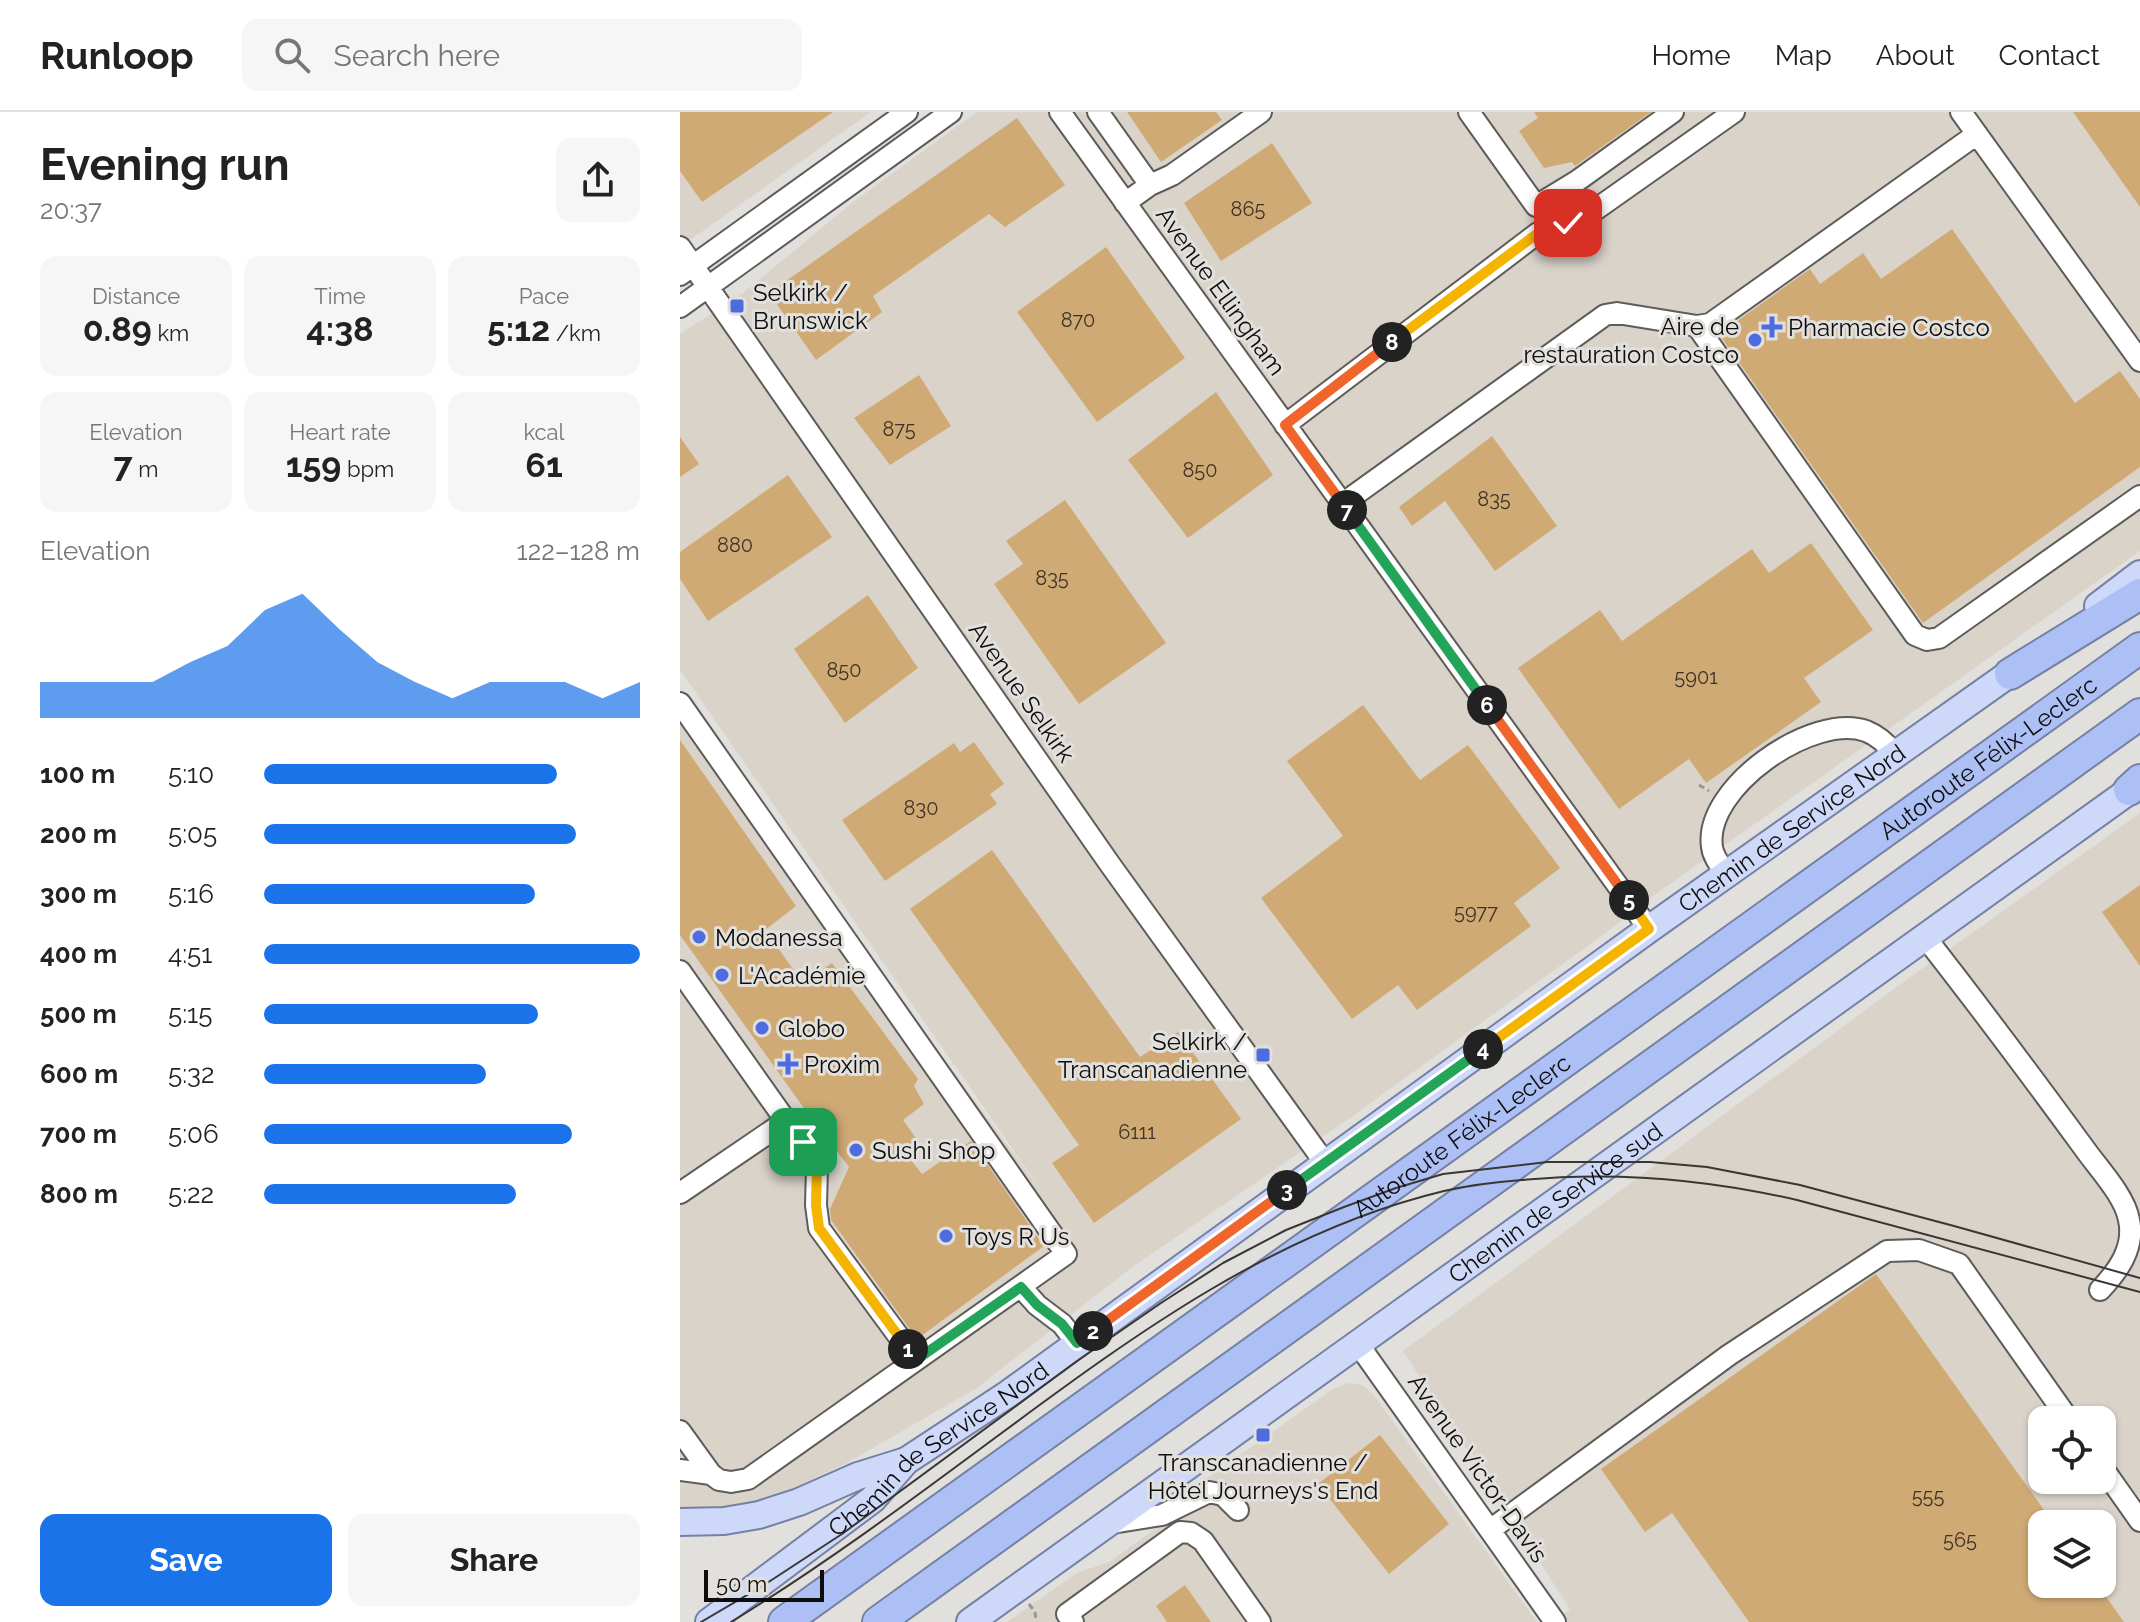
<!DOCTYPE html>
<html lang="en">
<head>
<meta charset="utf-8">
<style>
	body { margin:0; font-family:Raleway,sans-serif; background:#f6f6f6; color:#222; height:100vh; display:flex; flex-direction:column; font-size:30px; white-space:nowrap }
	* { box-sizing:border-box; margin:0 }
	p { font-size:26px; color:#767676 }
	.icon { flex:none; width:44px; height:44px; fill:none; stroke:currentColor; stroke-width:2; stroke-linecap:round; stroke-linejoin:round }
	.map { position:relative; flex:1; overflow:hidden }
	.panel { display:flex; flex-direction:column; background:#fff; width:680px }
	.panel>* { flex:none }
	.tools { position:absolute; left:1348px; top:1294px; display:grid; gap:16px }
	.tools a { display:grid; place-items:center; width:88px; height:88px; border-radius:16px; background:#fff; box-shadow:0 2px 6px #0004; font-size:40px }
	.scale { position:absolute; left:24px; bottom:20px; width:120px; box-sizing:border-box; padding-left:8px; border:4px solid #0e0d0c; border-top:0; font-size:22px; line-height:28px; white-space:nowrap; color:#0e0d0c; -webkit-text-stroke:6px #e2e0dd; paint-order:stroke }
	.pin { position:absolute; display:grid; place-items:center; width:68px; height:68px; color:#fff; margin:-34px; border-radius:16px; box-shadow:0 4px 12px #0006 }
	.km { position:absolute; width:40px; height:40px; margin:-20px; border-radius:50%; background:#222; color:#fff; font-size:22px; line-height:40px; text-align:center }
	.round { display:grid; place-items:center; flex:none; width:84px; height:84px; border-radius:16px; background:#f6f6f6 }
	.head { display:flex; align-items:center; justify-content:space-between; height:136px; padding:0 40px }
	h1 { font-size:44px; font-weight:700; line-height:60px }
	.stats { display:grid; grid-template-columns:repeat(3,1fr); gap:12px; height:136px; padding:8px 40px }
	.stats div { display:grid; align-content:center; border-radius:16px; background:#f6f6f6; text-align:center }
	.stats b { font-size:34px; font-weight:700 }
	.stats small { font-size:22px; font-weight:400 }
	.stats p { font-size:22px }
	.chart { height:224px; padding:16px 40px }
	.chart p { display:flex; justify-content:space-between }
	.chart svg { width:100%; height:144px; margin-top:8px; fill:#1a73e8; opacity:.7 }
	.primary-button { display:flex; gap:16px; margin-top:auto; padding:16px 40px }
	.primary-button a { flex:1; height:92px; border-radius:16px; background:#1a73e8; color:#fff; font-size:32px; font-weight:700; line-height:92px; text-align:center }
	.primary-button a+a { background:#f6f6f6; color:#222 }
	ul { padding:0 40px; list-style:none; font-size:26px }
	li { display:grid; grid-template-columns:128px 96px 1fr; align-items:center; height:60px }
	li i { height:20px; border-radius:10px; background:#1a73e8 }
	header { display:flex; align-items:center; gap:48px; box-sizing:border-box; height:112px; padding:0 40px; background:#fff; border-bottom:2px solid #e0e0e0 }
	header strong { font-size:38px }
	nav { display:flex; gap:44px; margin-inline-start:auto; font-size:28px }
	.search { width:560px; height:72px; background:#f6f6f6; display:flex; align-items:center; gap:20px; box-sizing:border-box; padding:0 28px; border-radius:16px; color:#767676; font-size:30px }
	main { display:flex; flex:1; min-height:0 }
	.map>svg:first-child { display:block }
</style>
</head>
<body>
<header>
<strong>Runloop</strong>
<div class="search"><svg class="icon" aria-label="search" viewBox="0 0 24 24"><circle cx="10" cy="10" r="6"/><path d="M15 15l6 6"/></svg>Search here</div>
<nav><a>Home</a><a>Map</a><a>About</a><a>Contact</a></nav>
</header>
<main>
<section class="panel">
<div class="head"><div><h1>Evening run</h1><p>20:37</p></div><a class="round"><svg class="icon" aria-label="share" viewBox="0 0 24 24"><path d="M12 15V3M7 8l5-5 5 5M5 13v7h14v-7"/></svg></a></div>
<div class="stats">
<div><p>Distance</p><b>0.89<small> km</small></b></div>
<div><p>Time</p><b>4:38</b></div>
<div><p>Pace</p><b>5:12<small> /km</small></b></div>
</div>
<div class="stats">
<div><p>Elevation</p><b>7<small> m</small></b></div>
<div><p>Heart rate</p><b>159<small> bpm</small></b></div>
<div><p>kcal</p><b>61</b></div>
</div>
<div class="chart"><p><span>Elevation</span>122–128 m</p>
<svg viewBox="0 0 160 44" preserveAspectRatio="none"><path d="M0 44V33L10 33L20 33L30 33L40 27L50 22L60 11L70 6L80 17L90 27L100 33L110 38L120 33L130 33L140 33L150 38L160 33V44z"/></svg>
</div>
<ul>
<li><b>100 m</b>5:10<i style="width:78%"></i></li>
<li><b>200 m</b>5:05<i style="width:83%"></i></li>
<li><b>300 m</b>5:16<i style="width:72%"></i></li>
<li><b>400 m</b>4:51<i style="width:100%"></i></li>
<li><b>500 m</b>5:15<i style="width:73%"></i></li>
<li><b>600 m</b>5:32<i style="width:59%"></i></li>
<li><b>700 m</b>5:06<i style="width:82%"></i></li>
<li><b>800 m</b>5:22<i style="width:67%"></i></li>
</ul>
<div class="primary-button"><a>Save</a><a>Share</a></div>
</section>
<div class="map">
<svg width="1460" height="1510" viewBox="0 0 1460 1510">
	<rect width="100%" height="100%" fill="#e2e0dd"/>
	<path fill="#dad3ca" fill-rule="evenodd" d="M0,0h191l-191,135z
		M297,0h1163v439l-487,345 -46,36 -260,188 -216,148 -154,120 -132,76 -70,32 -41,11 -43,4 -11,-1v-809l368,499 -368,-530v-336l63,-41 110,-91z
		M1460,701v809h-587l17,-13 -167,-258 506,-373zM1362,1308h60v60h-60zM1362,1412h60v60h-60z
		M668,1271l14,2 11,9 164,228h-530l70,-49 32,-11 52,-37 38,-41 134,-95z"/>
	<path fill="#d0aa75" d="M0,0h153l-131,90 -22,-31z
		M447,0h89l6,8 -61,42z
		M854,0h117l-76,54 -3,-4 -28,6 -25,-37 19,-13z
		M1393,0h67v95z
		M337,6l48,67 -60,42 -16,-13 -116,82 9,16 -66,48 -47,-67z
		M592,31l40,60 -91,58 -37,-58z
		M1272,117l123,174 45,-32 20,28v68l-217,156 -204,-289 91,-65 10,15 43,-31 18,26z
		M426,135l79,111 -88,64 -80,-110z
		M239,263l32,51 -61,39 -36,-47z
		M536,280l57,83 -85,63 -60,-78z
		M812,324l65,90 -62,45 -50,-70 -33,25 -13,-19z
		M0,325l19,27 -19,13z
		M108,363l44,62 -124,84 -28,-42v-27z
		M385,388l101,143 -87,61 -85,-120 29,-20 -17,-23z
		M1131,431l62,87 -69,48 17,24 -115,81 -17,-24 -70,50 -101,-141 82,-58 22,31 130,-92 17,24z
		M188,483l50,73 -73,55 -51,-74z
		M683,593l57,75 48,-35 92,123 -46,35 17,23 -114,84 -19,-25 -46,34 -91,-121 82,-62 -56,-75z
		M0,628l116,166 -31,24 38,53 29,-20 86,116 -4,7 10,18 -21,16 17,24 -13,11 15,19 49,-33 73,105 -127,93 -86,-119 -1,-11 19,-42 -43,-56 -126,-176z
		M294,630l30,42 -14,10 7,10 -112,77 -43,-61 112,-77 6,9z
		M312,738l148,207 38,-25 63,87 -147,104 -42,-60 27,-18 -169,-236z
		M1460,773v81l-38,-54z
		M1196,1162l178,250h-12v60h55l27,38h-375l-77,-109 -27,19 -44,-63z
		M700,1323l69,89 -60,50 -71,-90z
		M505,1473l26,37h-44l-11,-16z"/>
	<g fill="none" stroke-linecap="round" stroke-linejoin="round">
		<g stroke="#5e5c5a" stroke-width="24">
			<path id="minor" d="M380,0l589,817
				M418,0l52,73 -25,18
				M789,0l67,94 41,-25 96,-69
				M1281,0l179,249
				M470,73l22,-10 89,-63
				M0,135l429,616 216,300
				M0,163l227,-163
				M0,195l271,-195
				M1017,214l218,309 12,5 12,-2 201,-142
				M605,313l253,-192 47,-16 149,-105
				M662,392l263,-189 12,-2 80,13 13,-2 267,-190
				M0,591l386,551 -318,225 -17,3 -12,-2 -8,-6 -31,-4
				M1046,762c-5,-8 -13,-17 -14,-27 -9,-59 101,-135 154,-116 13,5 21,13 29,23
				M1245,825c54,69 107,140 159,211 14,20 41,48 45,72 6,28 -11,51 -29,70
				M0,859l106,150 27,35 4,10 -1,39 3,23 97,132
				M0,1081l106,-72
				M341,1175l16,18 25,19 15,19
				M678,1232l197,278
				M0,1319l31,43
				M1422,1355l38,54
				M432,1411l50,-8 47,-23 14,3 15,15
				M810,1418l239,-175 158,-104 32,-1 40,14 110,156
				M393,1510l-6,-8 113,-82 11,1 12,8 57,81"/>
		</g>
		<g stroke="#7581a4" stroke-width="30">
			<g id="major">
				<path d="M1418,494l42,-32"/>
				<path d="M0,1410l44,-1 35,-6 40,-13 59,-26 48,-15"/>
				<path id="s1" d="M29,1510l164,-123 33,-38 102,-67 641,-465 377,-267"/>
				<path id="s2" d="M290,1510l1170,-839"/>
			</g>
		</g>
		<g stroke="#7581a4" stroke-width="34">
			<g id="highway">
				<path d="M1330,562l130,-80"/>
				<path d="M1449,678l11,-10"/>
				<path id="s3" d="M104,1510l1356,-974"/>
				<path d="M198,1510l1262,-908"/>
			</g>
		</g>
		<path stroke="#989694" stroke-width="3" stroke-dasharray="6 4" stroke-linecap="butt" d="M1019,673l10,6
			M349,1492l6,8 1,10"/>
		<use href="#minor" stroke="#fff" stroke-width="20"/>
		<use href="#major" stroke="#ced9fa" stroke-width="26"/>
		<use href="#highway" stroke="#adc0f6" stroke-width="30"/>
		<path stroke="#383736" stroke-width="2" d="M21,1510l63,-37 78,-51 235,-173 84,-58 62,-40 63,-33 58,-23 52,-19 47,-14 104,-12h103l57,5 93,18 154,41 186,52
			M51,1510c95,-58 183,-124 272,-190 135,-100 274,-201 441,-241 26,-6 52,-9 78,-11 93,-9 184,-1 275,20l343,92"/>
	</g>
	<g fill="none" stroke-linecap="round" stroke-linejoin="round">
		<g stroke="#fff" stroke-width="16">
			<path id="split-1" d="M123,1030l14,24 -1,39 3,23 89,121"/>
		</g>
		<g stroke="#fff" stroke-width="16">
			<path id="split-2" d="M228,1237l8,11 105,-73 16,18 25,19 15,19 16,-12"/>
		</g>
		<g stroke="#fff" stroke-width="16">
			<path id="split-3" d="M413,1219l194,-141"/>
		</g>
		<g stroke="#fff" stroke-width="16">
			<path id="split-4" d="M607,1078l196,-141"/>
		</g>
		<g stroke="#fff" stroke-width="16">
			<path id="split-5" d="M803,937l166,-120 -20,-29"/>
		</g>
		<g stroke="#fff" stroke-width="16">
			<path id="split-6" d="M807,593l142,195"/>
		</g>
		<g stroke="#fff" stroke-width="16">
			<path id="split-7" d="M667,398l140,195"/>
		</g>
		<g stroke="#fff" stroke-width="16">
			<path id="split-8" d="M667,398l-62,-85 107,-83"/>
		</g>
		<g stroke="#fff" stroke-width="16">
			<path id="split-9" d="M712,230l146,-109 30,-10"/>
		</g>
		<use href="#split-1" stroke="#f5b400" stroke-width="10"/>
		<use href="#split-2" stroke="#22a559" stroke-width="10"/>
		<use href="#split-3" stroke="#f0652b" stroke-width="10"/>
		<use href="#split-4" stroke="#22a559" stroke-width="10"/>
		<use href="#split-5" stroke="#f5b400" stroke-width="10"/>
		<use href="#split-6" stroke="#f0652b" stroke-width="10"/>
		<use href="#split-7" stroke="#22a559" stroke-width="10"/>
		<use href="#split-8" stroke="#f0652b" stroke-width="10"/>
		<use href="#split-9" stroke="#f5b400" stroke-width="10"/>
	</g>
	<g fill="#4e6bdf" stroke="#e2e0dd" stroke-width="3">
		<rect x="49" y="186" width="16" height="16" rx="4"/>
		<path d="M1088 203h8v8h8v8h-8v8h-8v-8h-8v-8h8z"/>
		<circle cx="1075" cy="228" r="8"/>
		<circle cx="19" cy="825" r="8"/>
		<circle cx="42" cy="863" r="8"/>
		<circle cx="82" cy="916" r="8"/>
		<rect x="575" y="935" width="16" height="16" rx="4"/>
		<path d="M104 940h8v8h8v8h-8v8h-8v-8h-8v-8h8z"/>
		<circle cx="176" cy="1038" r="8"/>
		<circle cx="266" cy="1124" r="8"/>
		<rect x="575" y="1315" width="16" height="16" rx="4"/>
	</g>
	<g text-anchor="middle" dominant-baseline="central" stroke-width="6" stroke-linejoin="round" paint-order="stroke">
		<g font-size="20" fill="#3e3426">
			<text x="568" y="97">865</text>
			<text x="398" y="208">870</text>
			<text x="219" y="317">875</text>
			<text x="520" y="358">850</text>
			<text x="814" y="387">835</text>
			<text x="55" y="433">880</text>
			<text x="372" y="466">835</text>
			<text x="164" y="558">850</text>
			<text x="1016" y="565">5901</text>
			<text x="241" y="696">830</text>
			<text x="796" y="800">5977</text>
			<text x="457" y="1020">6111</text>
			<text x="1248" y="1384">555</text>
			<text x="1280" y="1428">565</text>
		</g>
		<g font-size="24" fill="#0e0d0c" stroke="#e2e0dd">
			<text transform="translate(541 179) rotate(54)">Avenue Ellingham</text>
			<text transform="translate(342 580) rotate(55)">Avenue Selkirk</text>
			<text stroke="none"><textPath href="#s3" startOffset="1482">Autoroute Félix-Leclerc</textPath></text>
			<text stroke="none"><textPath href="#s1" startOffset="1344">Chemin de Service Nord</textPath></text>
			<text stroke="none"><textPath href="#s3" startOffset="834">Autoroute Félix-Leclerc</textPath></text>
			<text stroke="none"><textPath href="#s2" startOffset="720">Chemin de Service sud</textPath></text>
			<text stroke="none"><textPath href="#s1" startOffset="288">Chemin de Service Nord</textPath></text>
			<text transform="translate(798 1356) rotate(55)">Avenue Victor-Davis</text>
		</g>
		<g font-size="24" fill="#0e0d0c" stroke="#e2e0dd" text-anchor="start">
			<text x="73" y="180">Selkirk /<tspan x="73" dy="28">Brunswick</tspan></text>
			<text x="1059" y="214" text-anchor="end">Aire de<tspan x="1059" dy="28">restauration Costco</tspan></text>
			<text x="1108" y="215">Pharmacie Costco</text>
			<text x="35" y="825">Modanessa</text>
			<text x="58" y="863">L'Académie</text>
			<text x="98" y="916">Globo</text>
			<text x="567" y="929" text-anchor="end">Selkirk /<tspan x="567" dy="28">Transcanadienne</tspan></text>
			<text x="124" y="952">Proxim</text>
			<text x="192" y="1038">Sushi Shop</text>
			<text x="282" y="1124">Toys R Us</text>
			<text x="583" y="1350" text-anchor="middle">Transcanadienne /<tspan x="583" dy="28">Hôtel Journeys's End</tspan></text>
		</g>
	</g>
</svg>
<div class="tools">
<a><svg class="icon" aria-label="locate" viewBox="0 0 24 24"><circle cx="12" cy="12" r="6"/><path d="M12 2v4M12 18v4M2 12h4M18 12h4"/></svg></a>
<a><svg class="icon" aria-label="layers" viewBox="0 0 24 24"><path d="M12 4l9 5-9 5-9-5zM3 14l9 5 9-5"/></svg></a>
</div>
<div class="scale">50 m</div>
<div class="pin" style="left:123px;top:1030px;background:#1e9e55"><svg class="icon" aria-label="arrive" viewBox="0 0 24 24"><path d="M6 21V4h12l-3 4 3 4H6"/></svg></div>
<div class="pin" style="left:888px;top:111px;background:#d93025"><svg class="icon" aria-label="check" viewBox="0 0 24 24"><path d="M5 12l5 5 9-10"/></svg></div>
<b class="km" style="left:228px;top:1237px">1</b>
<b class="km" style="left:413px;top:1219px">2</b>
<b class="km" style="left:607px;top:1078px">3</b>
<b class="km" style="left:803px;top:937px">4</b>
<b class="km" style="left:949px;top:788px">5</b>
<b class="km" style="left:807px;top:593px">6</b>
<b class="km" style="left:667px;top:398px">7</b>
<b class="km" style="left:712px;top:230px">8</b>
</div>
</main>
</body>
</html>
